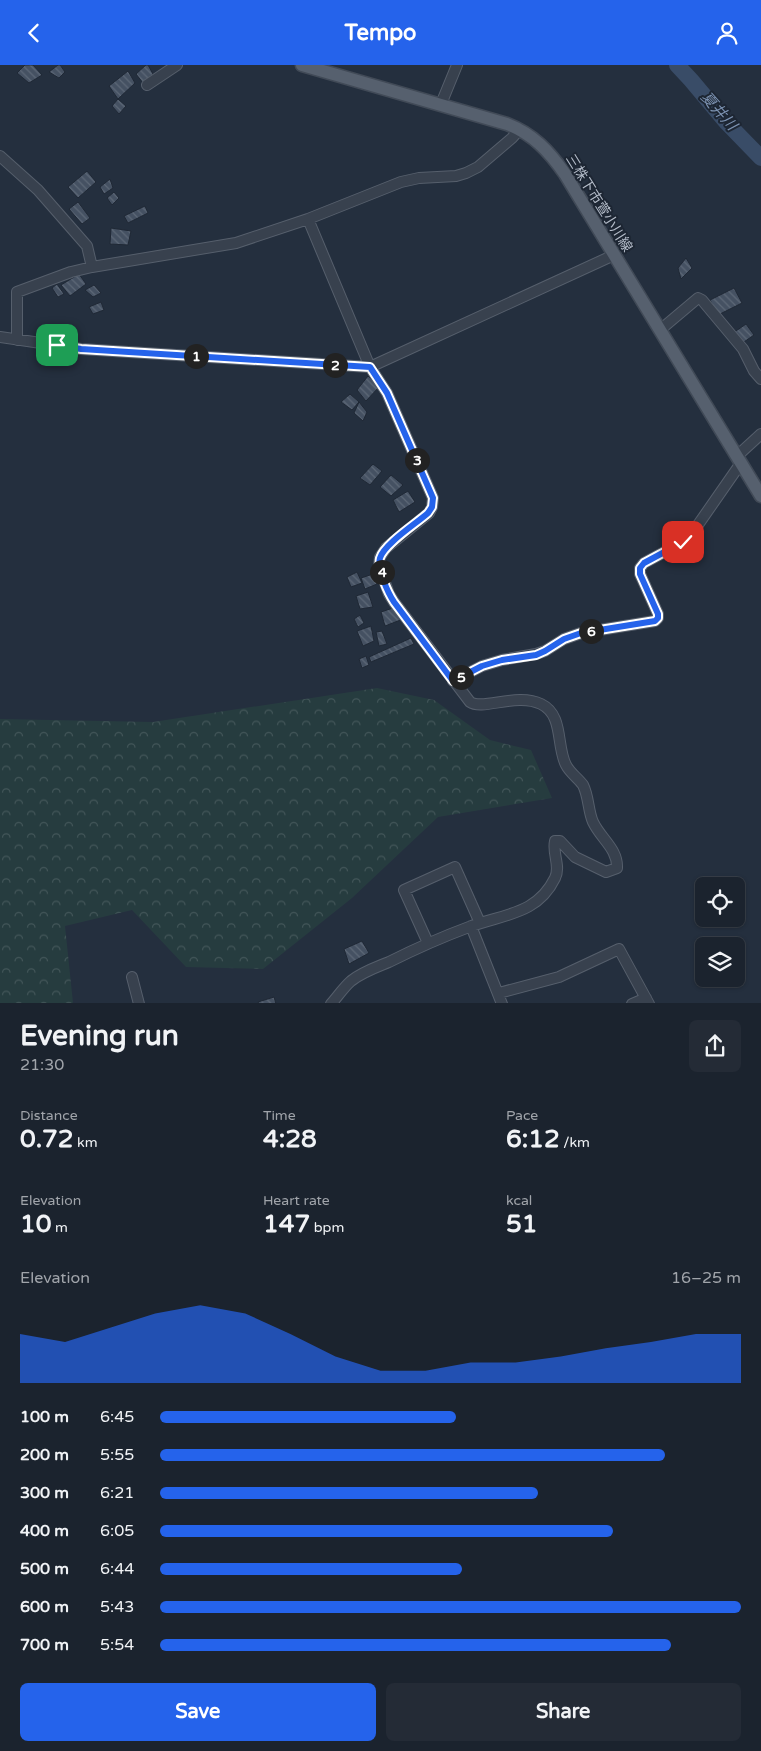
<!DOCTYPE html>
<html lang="en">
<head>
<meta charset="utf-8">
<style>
	body { margin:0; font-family:"Varela Round","Noto Sans JP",sans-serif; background:#242b36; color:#f1f3f6; height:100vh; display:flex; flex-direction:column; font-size:19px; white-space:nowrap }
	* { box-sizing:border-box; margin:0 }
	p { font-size:16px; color:#a0a4aa }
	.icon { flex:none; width:28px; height:28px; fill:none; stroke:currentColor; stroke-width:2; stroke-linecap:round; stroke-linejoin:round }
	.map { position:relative; height:938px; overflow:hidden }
	.details { display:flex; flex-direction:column; background:#1b232e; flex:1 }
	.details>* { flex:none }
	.fabs { position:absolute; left:695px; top:812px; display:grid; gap:10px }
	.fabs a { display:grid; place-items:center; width:50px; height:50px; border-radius:8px; background:#1b232e; box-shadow:0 1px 4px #0004,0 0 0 1px #39404a; font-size:25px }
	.pin { position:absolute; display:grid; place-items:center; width:42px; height:42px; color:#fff; margin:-21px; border-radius:10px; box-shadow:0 2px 8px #0006 }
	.km { position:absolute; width:25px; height:25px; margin:-12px; border-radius:50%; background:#222; color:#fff; font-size:14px; line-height:25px; text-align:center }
	.round { display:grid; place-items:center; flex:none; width:52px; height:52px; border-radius:8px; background:#242b36 }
	.headline { display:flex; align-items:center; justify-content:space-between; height:85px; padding:0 20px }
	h1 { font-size:28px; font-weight:700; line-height:38px }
	.figures { display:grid; grid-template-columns:repeat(3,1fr); gap:8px; height:85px; padding:5px 20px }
	.figures div { display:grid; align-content:center }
	.figures b { font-size:25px; font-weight:700 }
	.figures small { font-size:14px; font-weight:400 }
	.figures p { font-size:14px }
	.chart { height:140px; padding:10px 20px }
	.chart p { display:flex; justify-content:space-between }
	.chart svg { width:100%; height:90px; margin-top:5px; fill:#2563eb; opacity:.7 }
	.button { display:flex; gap:10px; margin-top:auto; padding:10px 20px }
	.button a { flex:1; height:58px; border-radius:8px; background:#2563eb; color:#fff; font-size:20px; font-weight:700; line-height:58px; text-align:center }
	.button a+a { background:#242b36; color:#f1f3f6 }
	ul { padding:0 20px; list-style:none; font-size:16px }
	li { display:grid; grid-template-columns:80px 60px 1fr; align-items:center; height:38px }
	li i { height:12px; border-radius:6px; background:#2563eb }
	header { display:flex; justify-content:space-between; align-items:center; height:65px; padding:0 20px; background:#2563eb; color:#fff; font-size:22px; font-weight:700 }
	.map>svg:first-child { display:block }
</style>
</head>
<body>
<header><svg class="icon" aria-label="back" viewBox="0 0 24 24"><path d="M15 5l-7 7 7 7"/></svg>Tempo<svg class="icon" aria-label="person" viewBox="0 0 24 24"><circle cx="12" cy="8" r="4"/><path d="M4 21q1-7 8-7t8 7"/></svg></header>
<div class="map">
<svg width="761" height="939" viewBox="0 0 761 939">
	<defs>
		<pattern id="forest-crowns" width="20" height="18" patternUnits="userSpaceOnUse" patternTransform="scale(1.25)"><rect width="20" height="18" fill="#263c3f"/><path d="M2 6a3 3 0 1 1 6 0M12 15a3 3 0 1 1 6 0" fill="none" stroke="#435659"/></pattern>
		<pattern id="building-back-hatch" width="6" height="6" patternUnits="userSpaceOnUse" patternTransform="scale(1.25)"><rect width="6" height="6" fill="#455162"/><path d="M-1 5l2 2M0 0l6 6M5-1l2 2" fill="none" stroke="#5d6877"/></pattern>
	</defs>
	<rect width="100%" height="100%" fill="#242f3e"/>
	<path fill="url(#forest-crowns)" d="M377,623l57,12 56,40 41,10 21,48 -114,19 -86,81 -89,71 -77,-2 -54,-57 -67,16 8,77h-73v-284l153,3z"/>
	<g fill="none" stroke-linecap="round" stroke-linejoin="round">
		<path stroke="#394c67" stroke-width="16" d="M677,0l14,15 36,43 34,35"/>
	</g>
	<path fill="url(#building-back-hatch)" stroke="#1f2835" d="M25,0h8l9,10 -13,8 -12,-10z
		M58,0h2l5,7 -6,6 -10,-6z
		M146,0h2l5,9 -10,9 -7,-9z
		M128,6l7,12 -17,16 -9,-13z
		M118,34l8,7 -7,8 -7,-8z
		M87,106l9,11 -18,16 -10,-11z
		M110,114l3,9 -9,6 -4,-7z
		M114,127l5,6 -7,7 -5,-7z
		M78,137l12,16 -8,6 -13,-15z
		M145,141l3,7 -20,10 -4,-7z
		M111,163l20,3 -3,14 -18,-1z
		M686,193l6,10 -11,11 -3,-11z
		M79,209l7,10 -16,12 -9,-11z
		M57,219l7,10 -6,3 -6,-9z
		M94,220l7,8 -8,4 -8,-7z
		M734,223l8,15 -24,12 -8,-15z
		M101,237l3,8 -11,4 -4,-7z
		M746,259l8,11 -13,9 -8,-11z
		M368,311l11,11 -13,14 -9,-11z
		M350,329l9,8 -7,8 -11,-8z
		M359,337l8,10 -4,9 -9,-8z
		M373,399l9,7 -12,14 -10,-7z
		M391,410l12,10 -12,11 -11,-9z
		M408,426l7,11 -16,10 -6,-12z
		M357,507l5,11 -11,4 -4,-10z
		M373,509l4,10 -12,5 -4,-11z
		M368,527l5,15 -13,2 -4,-13z
		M396,542l7,12 -18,7 -4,-14z
		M360,550l4,8 -6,4 -4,-8z
		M371,561l3,15 -11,5 -6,-15z
		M382,566l5,13 -8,2 -3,-14z
		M411,573l3,6 -43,18 -2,-5z
		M366,591l3,9 -7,3 -3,-9z
		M362,876l7,12 -20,11 -5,-15z
		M274,932l2,7h-17l-1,-2z"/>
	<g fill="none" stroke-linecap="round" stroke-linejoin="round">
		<g stroke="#565f6c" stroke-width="12">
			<path id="minor" d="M147,20l30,-20
				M441,39l16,-39
				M0,91l38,34 49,56 5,21
				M308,154l62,148 17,26 46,105 -1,9 -3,6 -43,35 -6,9 -1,9 10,28 5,8 76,100c13,9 47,-10 71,2 23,11 15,42 25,61 4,8 12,13 17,20 6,12 5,26 10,37 8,17 25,27 24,46l-11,4 -31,-15 -15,-16h-5c-3,13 6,25 0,37 -18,37 -52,36 -86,49 -27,10 -54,22 -80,35 -12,5 -27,10 -38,19 -7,6 -13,15 -20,23
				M660,265l38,-32 4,2 41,49 11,22 7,8
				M0,272l81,12 289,18 244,-112
				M17,275v-48l54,-20 21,-5 144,-24 72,-24 93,-37 18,-4 37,-2 10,-3 12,-6 34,-29 8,-9
				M737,391l24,-22
				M453,616l29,-15 20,-6 34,-6 9,-3 19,-12 17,-6 74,-12 3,-3v-4l-18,-40v-6l4,-5 39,-21 10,-10 48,-69
				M471,861l31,78
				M428,878l-24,-53 51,-23 25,56
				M132,912l7,27
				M499,928l60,-16 60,-28 30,55
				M632,939l14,-6"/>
		</g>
		<g stroke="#414a57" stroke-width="15">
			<path id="major" d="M302,0l205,59c26,10 42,27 58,50l196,322"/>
		</g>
		<use href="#minor" stroke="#38414e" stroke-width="10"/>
		<use href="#major" stroke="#56606e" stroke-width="12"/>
	</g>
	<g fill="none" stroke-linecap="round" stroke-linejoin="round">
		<g stroke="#fff" stroke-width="10">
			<path id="route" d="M57,280l24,4 289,18 17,26 46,105 -1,9 -4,6c-11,10 -44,31 -48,45 -3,11 8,35 14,44l59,79 29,-15 20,-6 34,-5 9,-4 19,-12 17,-6 74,-12 3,-3v-4l-18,-40v-6l4,-5 39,-21"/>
		</g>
		<use href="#route" stroke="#2563eb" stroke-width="6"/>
	</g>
	<g text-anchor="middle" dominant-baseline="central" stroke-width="4" stroke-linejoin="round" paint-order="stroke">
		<g font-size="14" fill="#b4bcc9" stroke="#1d2633">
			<text transform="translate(599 138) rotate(58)">三株下市萱小川線</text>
		</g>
		<g font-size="15" font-style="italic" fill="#7c92b1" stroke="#1d2633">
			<text transform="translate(719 46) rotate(48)">夏井川</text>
		</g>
	</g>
</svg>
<div class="fabs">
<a><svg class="icon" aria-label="locate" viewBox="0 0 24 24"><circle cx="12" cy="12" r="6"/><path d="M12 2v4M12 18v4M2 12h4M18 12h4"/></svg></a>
<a><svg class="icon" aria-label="layers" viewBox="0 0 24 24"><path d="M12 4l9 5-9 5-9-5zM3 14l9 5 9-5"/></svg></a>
</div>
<div class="pin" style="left:57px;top:280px;background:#1e9e55"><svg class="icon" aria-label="arrive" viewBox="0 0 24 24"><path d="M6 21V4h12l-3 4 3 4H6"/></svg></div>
<div class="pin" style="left:683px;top:477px;background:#d93025"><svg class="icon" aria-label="check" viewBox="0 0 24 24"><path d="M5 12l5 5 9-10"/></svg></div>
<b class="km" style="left:196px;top:291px">1</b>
<b class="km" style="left:335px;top:300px">2</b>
<b class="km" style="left:417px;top:395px">3</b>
<b class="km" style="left:382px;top:507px">4</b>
<b class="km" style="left:461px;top:612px">5</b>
<b class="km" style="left:591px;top:566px">6</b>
</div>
<section class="details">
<div class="headline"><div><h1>Evening run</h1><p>21:30</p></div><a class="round"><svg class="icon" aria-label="share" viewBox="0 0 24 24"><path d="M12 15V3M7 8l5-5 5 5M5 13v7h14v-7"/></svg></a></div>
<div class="figures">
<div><p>Distance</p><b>0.72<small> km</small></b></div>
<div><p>Time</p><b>4:28</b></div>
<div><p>Pace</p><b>6:12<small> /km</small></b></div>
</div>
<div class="figures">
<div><p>Elevation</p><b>10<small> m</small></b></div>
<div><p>Heart rate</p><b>147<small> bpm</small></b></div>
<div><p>kcal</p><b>51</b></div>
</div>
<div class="chart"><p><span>Elevation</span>16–25 m</p>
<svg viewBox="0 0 160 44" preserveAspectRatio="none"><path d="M0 44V20L10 24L20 17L30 10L40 6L50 10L60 20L70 31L80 38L90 38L100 34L110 34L120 31L130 27L140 24L150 20L160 20V44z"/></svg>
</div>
<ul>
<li><b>100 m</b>6:45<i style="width:51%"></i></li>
<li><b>200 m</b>5:55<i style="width:87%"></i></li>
<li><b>300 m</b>6:21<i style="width:65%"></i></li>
<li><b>400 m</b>6:05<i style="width:78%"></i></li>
<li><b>500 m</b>6:44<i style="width:52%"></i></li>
<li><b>600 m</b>5:43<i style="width:100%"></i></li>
<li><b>700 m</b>5:54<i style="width:88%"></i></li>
</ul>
<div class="button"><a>Save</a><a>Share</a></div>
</section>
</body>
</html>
